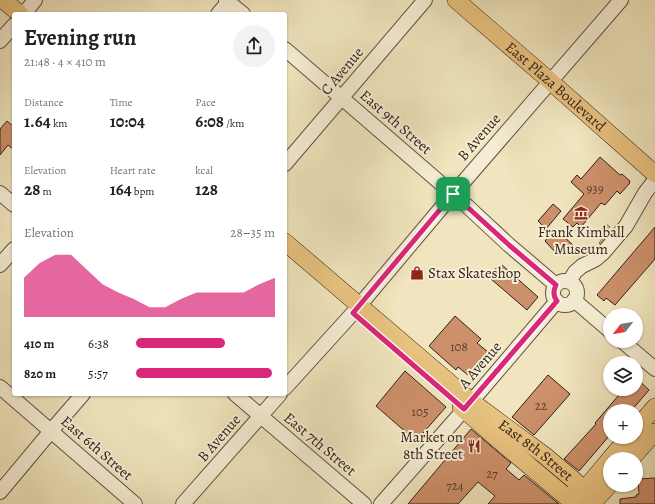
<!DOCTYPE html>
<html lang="en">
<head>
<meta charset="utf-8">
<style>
	body { margin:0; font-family:Alegreya,serif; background:#f2f2f2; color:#202124; height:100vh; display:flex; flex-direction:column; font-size:15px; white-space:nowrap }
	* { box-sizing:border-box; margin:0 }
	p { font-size:13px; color:#757577 }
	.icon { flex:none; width:22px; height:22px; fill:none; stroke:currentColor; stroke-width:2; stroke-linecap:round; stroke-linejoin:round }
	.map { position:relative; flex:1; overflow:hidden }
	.sheet { position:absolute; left:12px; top:12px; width:275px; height:384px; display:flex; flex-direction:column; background:#fff; border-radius:4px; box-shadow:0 1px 3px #0004 }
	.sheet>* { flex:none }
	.needle { width:26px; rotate:239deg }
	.fabs { position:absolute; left:603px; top:308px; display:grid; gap:8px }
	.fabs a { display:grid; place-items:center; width:40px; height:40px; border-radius:50%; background:#fff; box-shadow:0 1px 3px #0004; font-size:20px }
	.pin { position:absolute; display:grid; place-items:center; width:34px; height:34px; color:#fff; margin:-17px; border-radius:8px; box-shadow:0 2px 6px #0006 }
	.round { display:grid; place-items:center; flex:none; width:42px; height:42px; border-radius:21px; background:#f2f2f2 }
	.head { display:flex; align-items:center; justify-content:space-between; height:68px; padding:0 12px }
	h1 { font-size:22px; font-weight:600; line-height:30px }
	.figures { display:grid; grid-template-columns:repeat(3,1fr); gap:6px; height:68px; padding:4px 12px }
	.figures div { display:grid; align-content:center }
	.figures b { font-size:17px; font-weight:600 }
	.figures small { font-size:11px; font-weight:400 }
	.figures p { font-size:11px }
	.chart { height:112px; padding:8px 12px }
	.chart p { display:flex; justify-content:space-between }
	.chart svg { width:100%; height:72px; margin-top:4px; fill:#db2777; opacity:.7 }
	ul { padding:0 12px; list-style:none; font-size:13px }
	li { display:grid; grid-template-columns:64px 48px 1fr; align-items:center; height:30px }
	li i { height:10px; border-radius:5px; background:#db2777 }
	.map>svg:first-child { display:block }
</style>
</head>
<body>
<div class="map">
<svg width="655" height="504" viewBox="0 0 655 504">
	<rect width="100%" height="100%" fill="#f0e5be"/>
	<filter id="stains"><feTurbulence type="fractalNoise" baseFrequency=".005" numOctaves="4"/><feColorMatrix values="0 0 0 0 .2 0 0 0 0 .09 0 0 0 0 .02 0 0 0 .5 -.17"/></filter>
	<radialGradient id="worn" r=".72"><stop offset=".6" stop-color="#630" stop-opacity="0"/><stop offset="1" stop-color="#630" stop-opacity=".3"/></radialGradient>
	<path fill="#bdc38f" stroke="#787254" d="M606,224l4,3 -3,3 6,6 -10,10 -4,-3 5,-6 -6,-5z"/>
	<path fill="#cc906a" stroke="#332019" d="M7,121l7,6v23l-6,-5 -8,10v-26z
		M600,157l20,18 2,-1 8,7 -1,2h1l-10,11 -3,-3 -12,14 -4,-2 -20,24 -4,-4 -4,4 -10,-8 21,-25 -13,-12 6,-7 4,4z
		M553,204l8,7 -15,18 -8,-8z
		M655,227v32l-40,46 -9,-7 -2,3 -7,-6z
		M552,233l11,3 10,9 -10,11 -5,-5 -2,2 -11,-12z
		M499,265l2,2 1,-2 36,32 -11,13 -36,-31 2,-2 -3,-2z
		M455,316l26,23 -4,4 11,9 -20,23 -10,-8 -2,3 -27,-24z
		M405,371l41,36 -30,34 -40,-35z
		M548,375l22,19 -36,41 -22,-18z
		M636,378l13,12 -18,21h-21v24l-31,36 -15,-12 32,-35 -1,-1 29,-34h12z
		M471,429l40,34 -5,6 13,11 5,-5 35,29h-71l7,-8 -17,-14 -20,22h-50z
		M655,478v26h-35v-5l16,-2v-2l3,-1 -1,-15z"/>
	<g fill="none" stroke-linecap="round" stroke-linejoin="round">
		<g stroke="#625142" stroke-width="16">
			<path id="minor" d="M226,0l17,14
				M24,14l11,-14
				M218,14l12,-14
				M0,41l14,-16
				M285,49l182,157 42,39 47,40
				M285,164l140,-164
				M0,193l14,12
				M0,265l14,-16
				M553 293a12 12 0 1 1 24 0a12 12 0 1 1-24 0Z
				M569,282l6,-10 7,-6 14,-7 7,-6 23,-27 19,-33 10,-13
				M574,300l36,31
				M622,341l33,28
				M0,387l135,117
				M285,388l68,-75 100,-119 168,-194
				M235,394l129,110
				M0,492l51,-61 32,-37
				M183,504l97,-110
				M381,504l102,-116 74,-87"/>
		</g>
		<g stroke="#332019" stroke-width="18">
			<g id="major">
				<path d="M3,0l17,14"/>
				<path id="s1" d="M456,0l94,81 105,93"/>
				<path id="s2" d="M285,242l186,159 73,54 32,27 4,12"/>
				<path d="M461,407l40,35 64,54 15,-2"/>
				<path d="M636,429l19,-22"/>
				<path d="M610,459l19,-22"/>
				<path d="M631,459l24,-27"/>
				<path d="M574,502l36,-43"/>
				<path d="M592,504l18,-20"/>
			</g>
		</g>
		<use href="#minor" stroke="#f5eed5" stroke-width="14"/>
		<use href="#major" stroke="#e8c27f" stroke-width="17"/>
	</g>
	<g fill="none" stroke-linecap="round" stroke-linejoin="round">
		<g stroke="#fff" stroke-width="8">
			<path id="route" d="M453,194l56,51 47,40c-3,6 -3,11 1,16l-93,108 -111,-96z"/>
		</g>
		<use href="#route" stroke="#db2777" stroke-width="5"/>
	</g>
	<defs>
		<g id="museum-bare" transform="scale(1.08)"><path d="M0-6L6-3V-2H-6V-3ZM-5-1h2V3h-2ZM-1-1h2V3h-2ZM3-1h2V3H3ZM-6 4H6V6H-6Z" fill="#8f2418" stroke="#f5eed5" stroke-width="2.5" paint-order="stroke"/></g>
		<g id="shop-bare" transform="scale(1.08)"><path d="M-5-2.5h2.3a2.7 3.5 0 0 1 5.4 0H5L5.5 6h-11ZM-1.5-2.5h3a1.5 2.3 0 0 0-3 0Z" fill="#8f2418" stroke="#f5eed5" stroke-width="2.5" paint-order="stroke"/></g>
		<g id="restaurant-bare" transform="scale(1.08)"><path d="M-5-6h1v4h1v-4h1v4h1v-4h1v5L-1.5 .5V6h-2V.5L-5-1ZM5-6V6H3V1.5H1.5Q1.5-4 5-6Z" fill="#8f2418" stroke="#f5eed5" stroke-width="2.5" paint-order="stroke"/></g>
	</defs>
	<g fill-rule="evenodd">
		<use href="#museum-bare" x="581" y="213"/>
		<use href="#shop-bare" x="417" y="273"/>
		<use href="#restaurant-bare" x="474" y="446"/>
	</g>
	<g text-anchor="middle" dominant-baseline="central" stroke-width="4" stroke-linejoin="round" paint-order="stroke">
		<g font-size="13" fill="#593c2d">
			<text x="595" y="188">939</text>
			<text x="459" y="346">108</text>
			<text x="541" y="405">22</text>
			<text x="420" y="411">105</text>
			<text x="492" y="473">27</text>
			<text x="455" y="485">724</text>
		</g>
		<g font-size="15" fill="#332019" stroke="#f5eed5">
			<text transform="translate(342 71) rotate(-50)">C Avenue</text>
			<text stroke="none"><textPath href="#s1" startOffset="132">East Plaza Boulevard</textPath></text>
			<text transform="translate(396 122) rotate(41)">East 9th Street</text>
			<text transform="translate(479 137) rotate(-49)">B Avenue</text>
			<text transform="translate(480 365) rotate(-49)">A Avenue</text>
			<text transform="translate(219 438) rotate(-49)">B Avenue</text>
			<text transform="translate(320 444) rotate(40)">East 7th Street</text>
			<text transform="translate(97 448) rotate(41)">East 6th Street</text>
			<text stroke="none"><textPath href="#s2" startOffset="326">East 8th Street</textPath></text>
		</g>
		<g font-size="15" fill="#332019" stroke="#f5eed5">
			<text x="581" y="232">Frank Kimball<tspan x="581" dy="17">Museum</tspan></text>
			<text x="428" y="273" text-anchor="start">Stax Skateshop</text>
			<text x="463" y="437" text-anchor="end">Market on<tspan x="463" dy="17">8th Street</tspan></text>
		</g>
	</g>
	<rect width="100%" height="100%" filter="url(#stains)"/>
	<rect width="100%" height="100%" fill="url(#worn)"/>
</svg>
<div class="fabs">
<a><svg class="needle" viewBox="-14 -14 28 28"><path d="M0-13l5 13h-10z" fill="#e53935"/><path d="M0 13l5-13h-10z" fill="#757577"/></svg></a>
<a><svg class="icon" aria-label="layers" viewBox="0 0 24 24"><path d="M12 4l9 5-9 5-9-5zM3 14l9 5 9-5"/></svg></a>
<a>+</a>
<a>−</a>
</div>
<div class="pin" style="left:453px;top:194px;background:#1e9e55"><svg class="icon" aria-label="arrive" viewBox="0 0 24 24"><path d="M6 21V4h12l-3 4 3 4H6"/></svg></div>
<section class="sheet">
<div class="head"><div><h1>Evening run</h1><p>21:48 · 4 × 410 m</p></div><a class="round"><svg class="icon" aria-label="share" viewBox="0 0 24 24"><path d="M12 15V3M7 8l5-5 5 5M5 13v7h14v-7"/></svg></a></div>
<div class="figures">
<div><p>Distance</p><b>1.64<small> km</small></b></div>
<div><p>Time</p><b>10:04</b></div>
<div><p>Pace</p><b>6:08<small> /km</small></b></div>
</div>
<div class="figures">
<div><p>Elevation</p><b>28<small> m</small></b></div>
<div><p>Heart rate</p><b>164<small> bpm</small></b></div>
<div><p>kcal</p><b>128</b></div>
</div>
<div class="chart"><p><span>Elevation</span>28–35 m</p>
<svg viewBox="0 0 160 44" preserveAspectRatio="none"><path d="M0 44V20L10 11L20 6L30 6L40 15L50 24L60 29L70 33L80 38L90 38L100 33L110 29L120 29L130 29L140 29L150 24L160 20V44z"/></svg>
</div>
<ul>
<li><b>410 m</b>6:38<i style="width:64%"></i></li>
<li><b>820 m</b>5:57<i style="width:98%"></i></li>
</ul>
</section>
</div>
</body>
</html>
